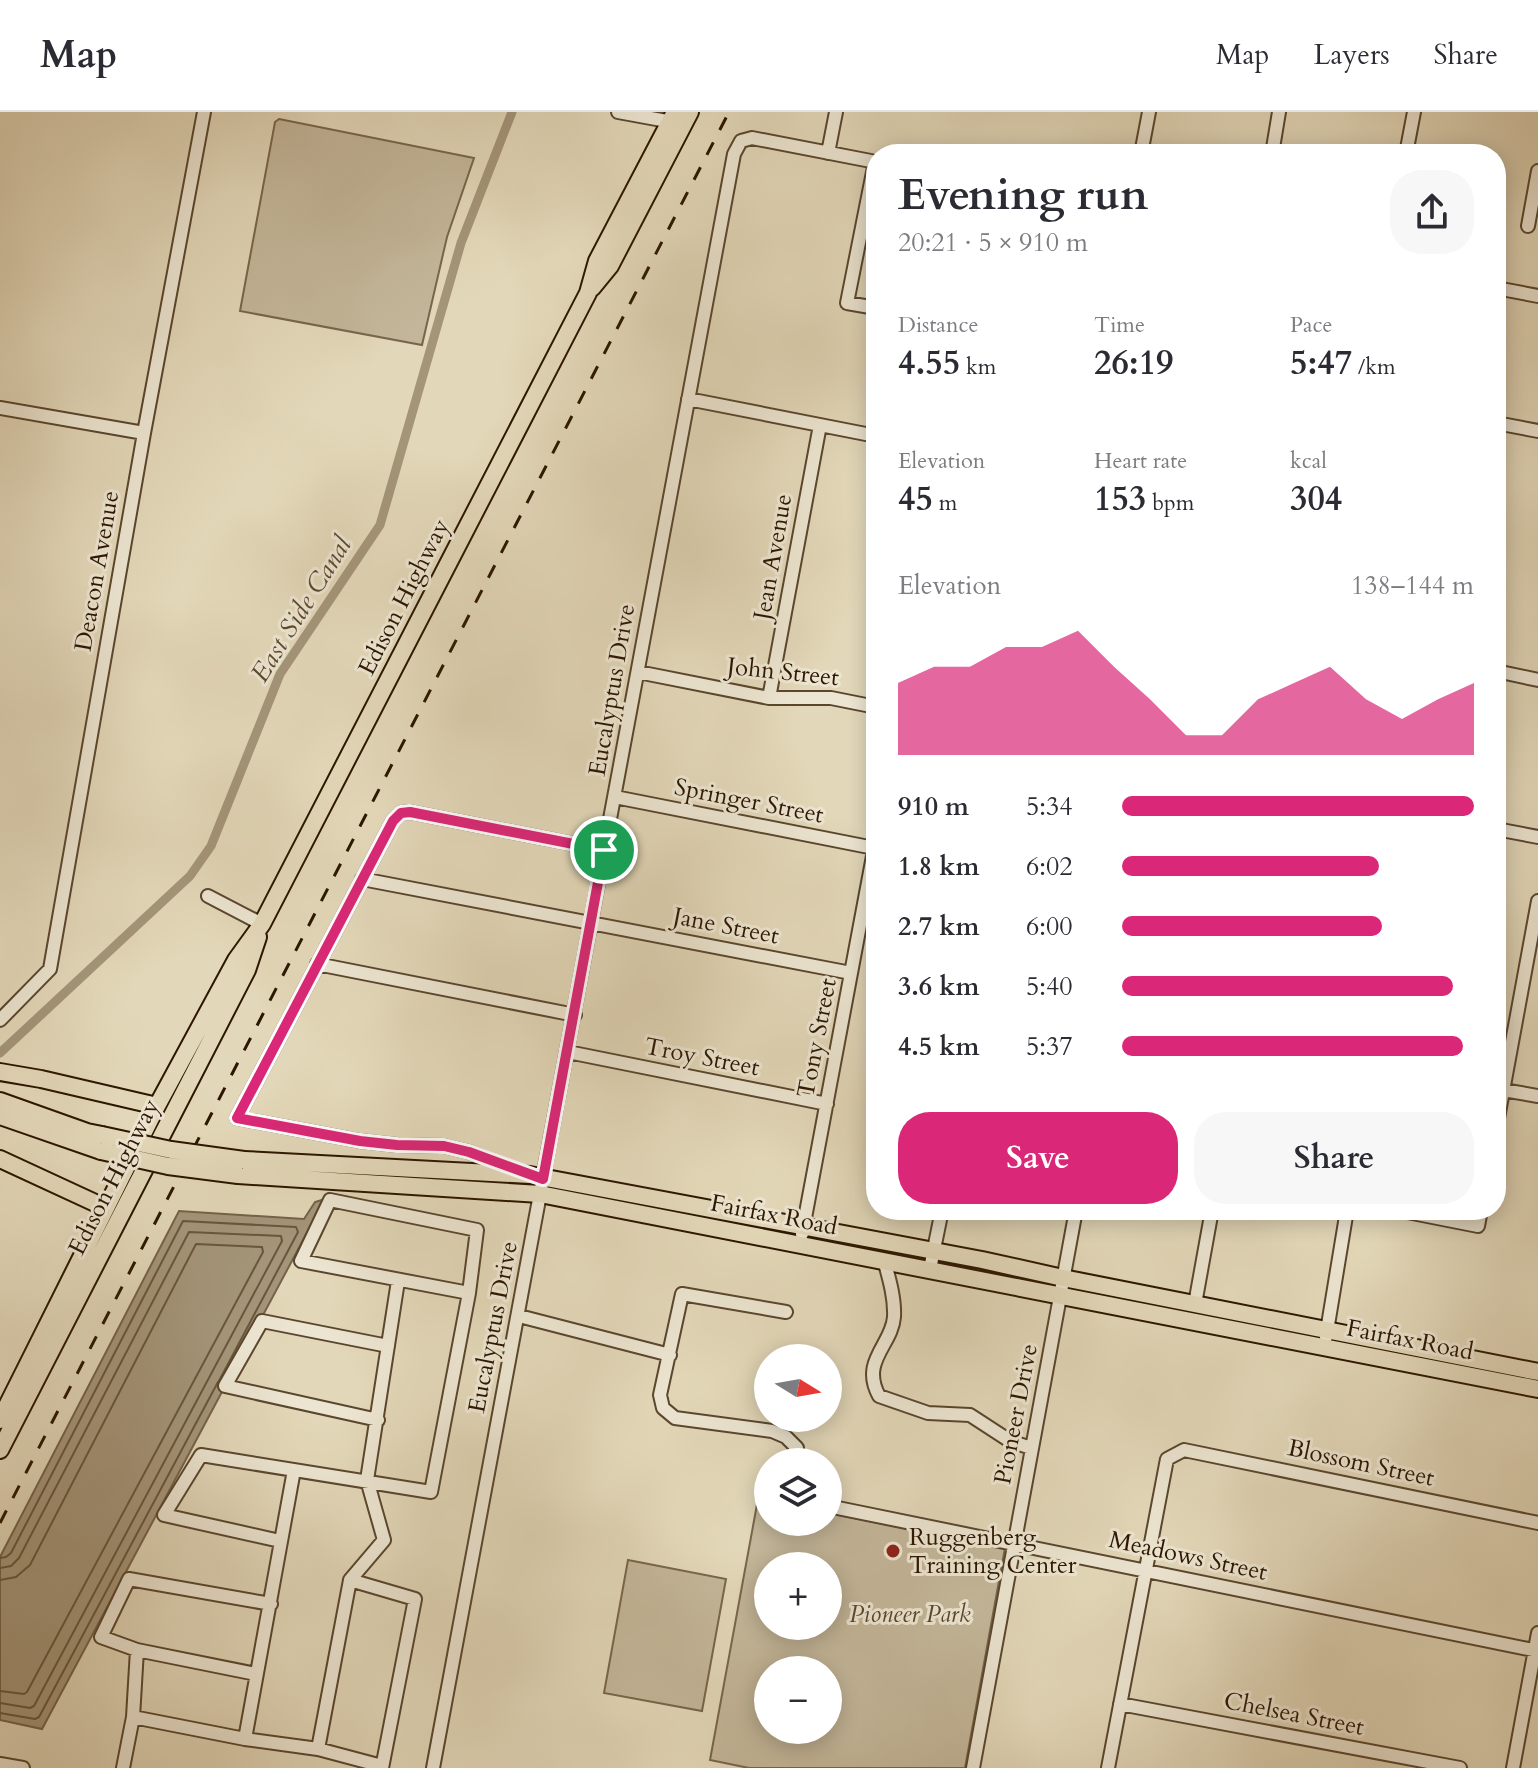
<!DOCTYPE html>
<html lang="en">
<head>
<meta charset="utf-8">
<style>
	body { margin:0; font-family:Cardo,serif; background:#f7f7f7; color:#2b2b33; height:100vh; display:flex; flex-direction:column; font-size:30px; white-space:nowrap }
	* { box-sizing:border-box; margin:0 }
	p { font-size:26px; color:#7c7c81 }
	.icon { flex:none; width:44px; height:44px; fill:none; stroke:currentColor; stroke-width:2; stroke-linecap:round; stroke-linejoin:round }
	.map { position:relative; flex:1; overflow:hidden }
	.side { position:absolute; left:866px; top:32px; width:640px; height:1076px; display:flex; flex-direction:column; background:#fff; border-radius:32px; box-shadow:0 4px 20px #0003 }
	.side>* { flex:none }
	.needle { width:52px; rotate:101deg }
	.fabs { position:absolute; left:754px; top:1232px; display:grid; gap:16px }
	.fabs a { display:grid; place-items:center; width:88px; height:88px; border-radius:50%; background:#fff; box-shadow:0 4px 20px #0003; font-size:40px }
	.pin { position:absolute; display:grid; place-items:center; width:68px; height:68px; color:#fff; margin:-34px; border:4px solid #fff; border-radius:50%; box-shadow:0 2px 8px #0007 }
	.round { display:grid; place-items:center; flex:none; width:84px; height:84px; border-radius:32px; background:#f7f7f7 }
	.overview { display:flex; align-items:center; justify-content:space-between; height:136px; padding:0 32px }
	h1 { font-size:44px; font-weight:700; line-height:60px }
	.metrics { display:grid; grid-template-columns:repeat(3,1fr); gap:12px; height:136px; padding:8px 32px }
	.metrics div { display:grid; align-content:center }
	.metrics b { font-size:34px; font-weight:700 }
	.metrics small { font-size:22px; font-weight:400 }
	.metrics p { font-size:22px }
	.chart { height:224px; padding:16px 32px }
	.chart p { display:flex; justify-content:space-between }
	.chart svg { width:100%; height:144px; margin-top:8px; fill:#db2777; opacity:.7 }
	.button { display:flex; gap:16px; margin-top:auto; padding:16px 32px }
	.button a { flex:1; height:92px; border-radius:32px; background:#db2777; color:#fff; font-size:32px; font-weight:700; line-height:92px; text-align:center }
	.button a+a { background:#f7f7f7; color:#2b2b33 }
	ul { padding:0 32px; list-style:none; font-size:26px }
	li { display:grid; grid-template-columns:128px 96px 1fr; align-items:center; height:60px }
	li i { height:20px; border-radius:10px; background:#db2777 }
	header { display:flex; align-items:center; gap:48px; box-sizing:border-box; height:112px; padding:0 40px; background:#fff; border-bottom:2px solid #e1e1e2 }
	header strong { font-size:38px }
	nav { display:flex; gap:44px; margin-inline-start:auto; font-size:28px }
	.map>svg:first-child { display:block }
</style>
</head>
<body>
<header>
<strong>Map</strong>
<nav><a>Map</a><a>Layers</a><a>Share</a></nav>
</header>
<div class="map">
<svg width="1538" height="1656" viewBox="0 0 1538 1656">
	<rect width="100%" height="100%" fill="#e2d7b8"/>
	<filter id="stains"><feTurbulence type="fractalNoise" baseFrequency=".0025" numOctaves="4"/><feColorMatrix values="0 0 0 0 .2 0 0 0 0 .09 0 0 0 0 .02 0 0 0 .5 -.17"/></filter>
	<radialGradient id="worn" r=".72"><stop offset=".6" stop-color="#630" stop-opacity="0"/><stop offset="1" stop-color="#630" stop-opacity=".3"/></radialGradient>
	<path fill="#c3b699" stroke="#78664c" stroke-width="2" fill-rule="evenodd" d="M279,7l195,39 -27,79 -25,108 -182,-34 35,-189z
		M758,1387l10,2v21h60v-9l177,35 -40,220h-216l-39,-8zM768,1454h60v60h-60zM768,1558h60v60h-60z
		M628,1448l98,19 -24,132 -98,-18z"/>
	<path fill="#a49579" stroke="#746249" stroke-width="2" d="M325,1087l-283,530 -42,-9v-163l179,-346 125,8 11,-17z"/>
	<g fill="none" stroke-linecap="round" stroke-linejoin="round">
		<path stroke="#68563c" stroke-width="2" d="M0,1446l6,-1 5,-4 172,-332 113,6 2,5 -79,149
			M0,1456l11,-2 8,-8 170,-326 92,4 1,5 -248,465 -4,2 -30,-5
			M0,1468l16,-3 14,-12 166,-321 66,3 1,5 -236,440 -3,2 -24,-3
			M0,1601l35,6 4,-2 179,-335"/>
		<path stroke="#a49579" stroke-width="9" d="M0,941l190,-177 21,-30 69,-172 100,-149 81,-282 51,-131"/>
		<g stroke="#5a462e" stroke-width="16">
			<path id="minor" d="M618,0l60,11
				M828,41l8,-41
				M1141,42l8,-42
				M1272,42l7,-42
				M1406,42l8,-42
				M875,50l-28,141 29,5
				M1528,114l10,-55
				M1496,176l42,8
				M688,287l188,37
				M0,296l144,25
				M1496,311l42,8
				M1496,559l42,9
				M638,560l131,26h62l45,9
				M769,586l51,-273
				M615,685l259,51
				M1496,717l42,8
				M362,767l489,94
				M208,784l54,28
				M317,852l258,51
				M0,908l50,-51 94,-536 60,-321
				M568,940l259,52
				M1503,978l35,6
				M1496,1017l42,-228
				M521,1060l-52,-20 -25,-6 -47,-1 -37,-4 -123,-23 156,-297 8,-8 9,-1 194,38
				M1397,1098l81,16 3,-16
				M802,1122l74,-394
				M884,1148c5,18 11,38 10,57 -2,28 -34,44 -15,79l49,17 42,2 40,26 21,7
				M930,1157l12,-59
				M1195,1192l17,-94
				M786,1200l-104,-18 -22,101 3,13 12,10 97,13 14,6 11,11 -2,14
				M519,1204l151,39
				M1326,1225l21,-127
				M378,1308l-153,-34 37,-65 126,25
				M828,1394l710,145
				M280,1429l-116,-26 37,-60 230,37 38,-199 8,-63 -147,-30 -29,61 168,32
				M350,1468l65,19 -33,169
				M137,1538l-4,67 112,22 73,10 64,17
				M256,1562l-119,-24 -36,-13 28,-58 142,25
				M1120,1592l340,64
				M245,1627l49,-269
				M318,1637l32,-169 34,-40 -17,-60 31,-199
				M0,1652l23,4
				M123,1656l10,-51
				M433,1656l301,-1614 7,-13 11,-3 124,24
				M973,1656l103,-558
				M1108,1656l59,-309 17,-9 354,73
				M1513,1656l25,-135"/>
		</g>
		<g stroke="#2c1600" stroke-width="20">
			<path id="major" d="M592,176l18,-22 80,-154
				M0,960l41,7 116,27
				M0,989l87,31 15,3
				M0,1004l101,35
				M0,1047l106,49
				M244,1048l286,15 452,85 81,18 475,94
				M238,1063l302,19 998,195
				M0,1308l157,-314 79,-146 26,-36 326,-631 9,-32 78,-149
				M0,1338l247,-480 11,-33"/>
		</g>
		<use href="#minor" stroke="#ece5d1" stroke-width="12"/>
		<use href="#major" stroke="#e2d7b8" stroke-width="16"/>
		<path stroke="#2c1600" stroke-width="3" stroke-dasharray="14 14" stroke-linecap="butt" d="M0,1411l729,-1411"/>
		<g stroke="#2c1600" stroke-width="20" stroke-linecap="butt">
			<path id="major-bridge" d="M102,1023l69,15 73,10
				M101,1039l67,15 70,9"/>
		</g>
		<use href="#major-bridge" stroke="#e2d7b8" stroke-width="16"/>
	</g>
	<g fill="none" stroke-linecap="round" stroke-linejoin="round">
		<g stroke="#fff" stroke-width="16">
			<path id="route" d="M410,700l194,38 -61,329 -74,-27 -25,-6 -47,-1 -37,-4 -123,-23 156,-297 8,-8z"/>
		</g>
		<use href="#route" stroke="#db2777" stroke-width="10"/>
	</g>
	<circle fill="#8f2418" stroke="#ece5d1" stroke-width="3" cx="893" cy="1439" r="8"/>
	<g text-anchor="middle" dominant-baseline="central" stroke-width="6" stroke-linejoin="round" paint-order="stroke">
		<g font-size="24" fill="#2c1600" stroke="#ece5d1">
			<text transform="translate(773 445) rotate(-80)">Jean Avenue</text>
			<text transform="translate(97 459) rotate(-80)">Deacon Avenue</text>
			<text transform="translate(404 485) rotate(-63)">Edison Highway</text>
			<text transform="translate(783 560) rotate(6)">John Street</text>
			<text transform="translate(612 578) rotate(-80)">Eucalyptus Drive</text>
			<text transform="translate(749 689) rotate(11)">Springer Street</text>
			<text transform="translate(726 814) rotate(11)">Jane Street</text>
			<text transform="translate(817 926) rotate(-79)">Tony Street</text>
			<text transform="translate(702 945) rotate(11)">Troy Street</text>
			<text transform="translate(114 1065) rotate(-63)">Edison Highway</text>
			<text transform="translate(774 1103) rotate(11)">Fairfax Road</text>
			<text transform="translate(493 1215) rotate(-79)">Eucalyptus Drive</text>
			<text transform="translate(1410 1228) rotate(11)">Fairfax Road</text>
			<text transform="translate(1016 1302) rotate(-79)">Pioneer Drive</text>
			<text transform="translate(1361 1351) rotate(12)">Blossom Street</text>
			<text transform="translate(1188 1444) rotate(12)">Meadows Street</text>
			<text transform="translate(1294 1602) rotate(11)">Chelsea Street</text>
		</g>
		<g font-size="24" fill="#2c1600" stroke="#ece5d1" text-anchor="start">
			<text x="909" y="1425">Ruggenberg<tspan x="909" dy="28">Training Center</tspan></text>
		</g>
		<g font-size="24" font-style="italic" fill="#59462e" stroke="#ece5d1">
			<text x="910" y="1502">Pioneer Park</text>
		</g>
		<g font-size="26" font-style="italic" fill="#5c4930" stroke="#ece5d1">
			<text transform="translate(301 497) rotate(-58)">East Side Canal</text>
		</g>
	</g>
	<rect width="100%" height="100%" filter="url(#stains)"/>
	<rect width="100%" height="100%" fill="url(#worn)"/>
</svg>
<div class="fabs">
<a><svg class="needle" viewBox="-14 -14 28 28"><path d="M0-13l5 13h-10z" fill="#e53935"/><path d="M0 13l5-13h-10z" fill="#7c7c81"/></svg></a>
<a><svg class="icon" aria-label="layers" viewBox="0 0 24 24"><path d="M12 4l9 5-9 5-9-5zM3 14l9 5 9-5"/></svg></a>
<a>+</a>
<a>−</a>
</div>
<div class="pin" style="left:604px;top:738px;background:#1e9e55"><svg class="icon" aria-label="arrive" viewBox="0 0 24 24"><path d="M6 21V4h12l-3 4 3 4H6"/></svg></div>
<section class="side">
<div class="overview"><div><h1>Evening run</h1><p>20:21 · 5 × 910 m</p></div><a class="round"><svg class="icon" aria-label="share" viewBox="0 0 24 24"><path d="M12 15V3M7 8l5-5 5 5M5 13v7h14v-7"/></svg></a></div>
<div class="metrics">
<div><p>Distance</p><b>4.55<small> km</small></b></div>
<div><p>Time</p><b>26:19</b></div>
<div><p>Pace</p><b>5:47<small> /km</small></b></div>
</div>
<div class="metrics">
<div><p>Elevation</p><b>45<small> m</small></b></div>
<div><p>Heart rate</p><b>153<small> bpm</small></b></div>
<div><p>kcal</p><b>304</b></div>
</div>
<div class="chart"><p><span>Elevation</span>138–144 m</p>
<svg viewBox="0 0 160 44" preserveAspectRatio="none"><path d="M0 44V22L10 17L20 17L30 11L40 11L50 6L60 17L70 27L80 38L90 38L100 27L110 22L120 17L130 27L140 33L150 27L160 22V44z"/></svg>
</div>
<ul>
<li><b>910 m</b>5:34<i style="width:100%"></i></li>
<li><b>1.8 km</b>6:02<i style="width:73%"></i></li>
<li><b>2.7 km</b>6:00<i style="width:74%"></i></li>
<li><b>3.6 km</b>5:40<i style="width:94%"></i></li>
<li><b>4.5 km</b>5:37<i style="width:97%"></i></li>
</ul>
<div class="button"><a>Save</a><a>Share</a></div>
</section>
</div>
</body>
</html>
